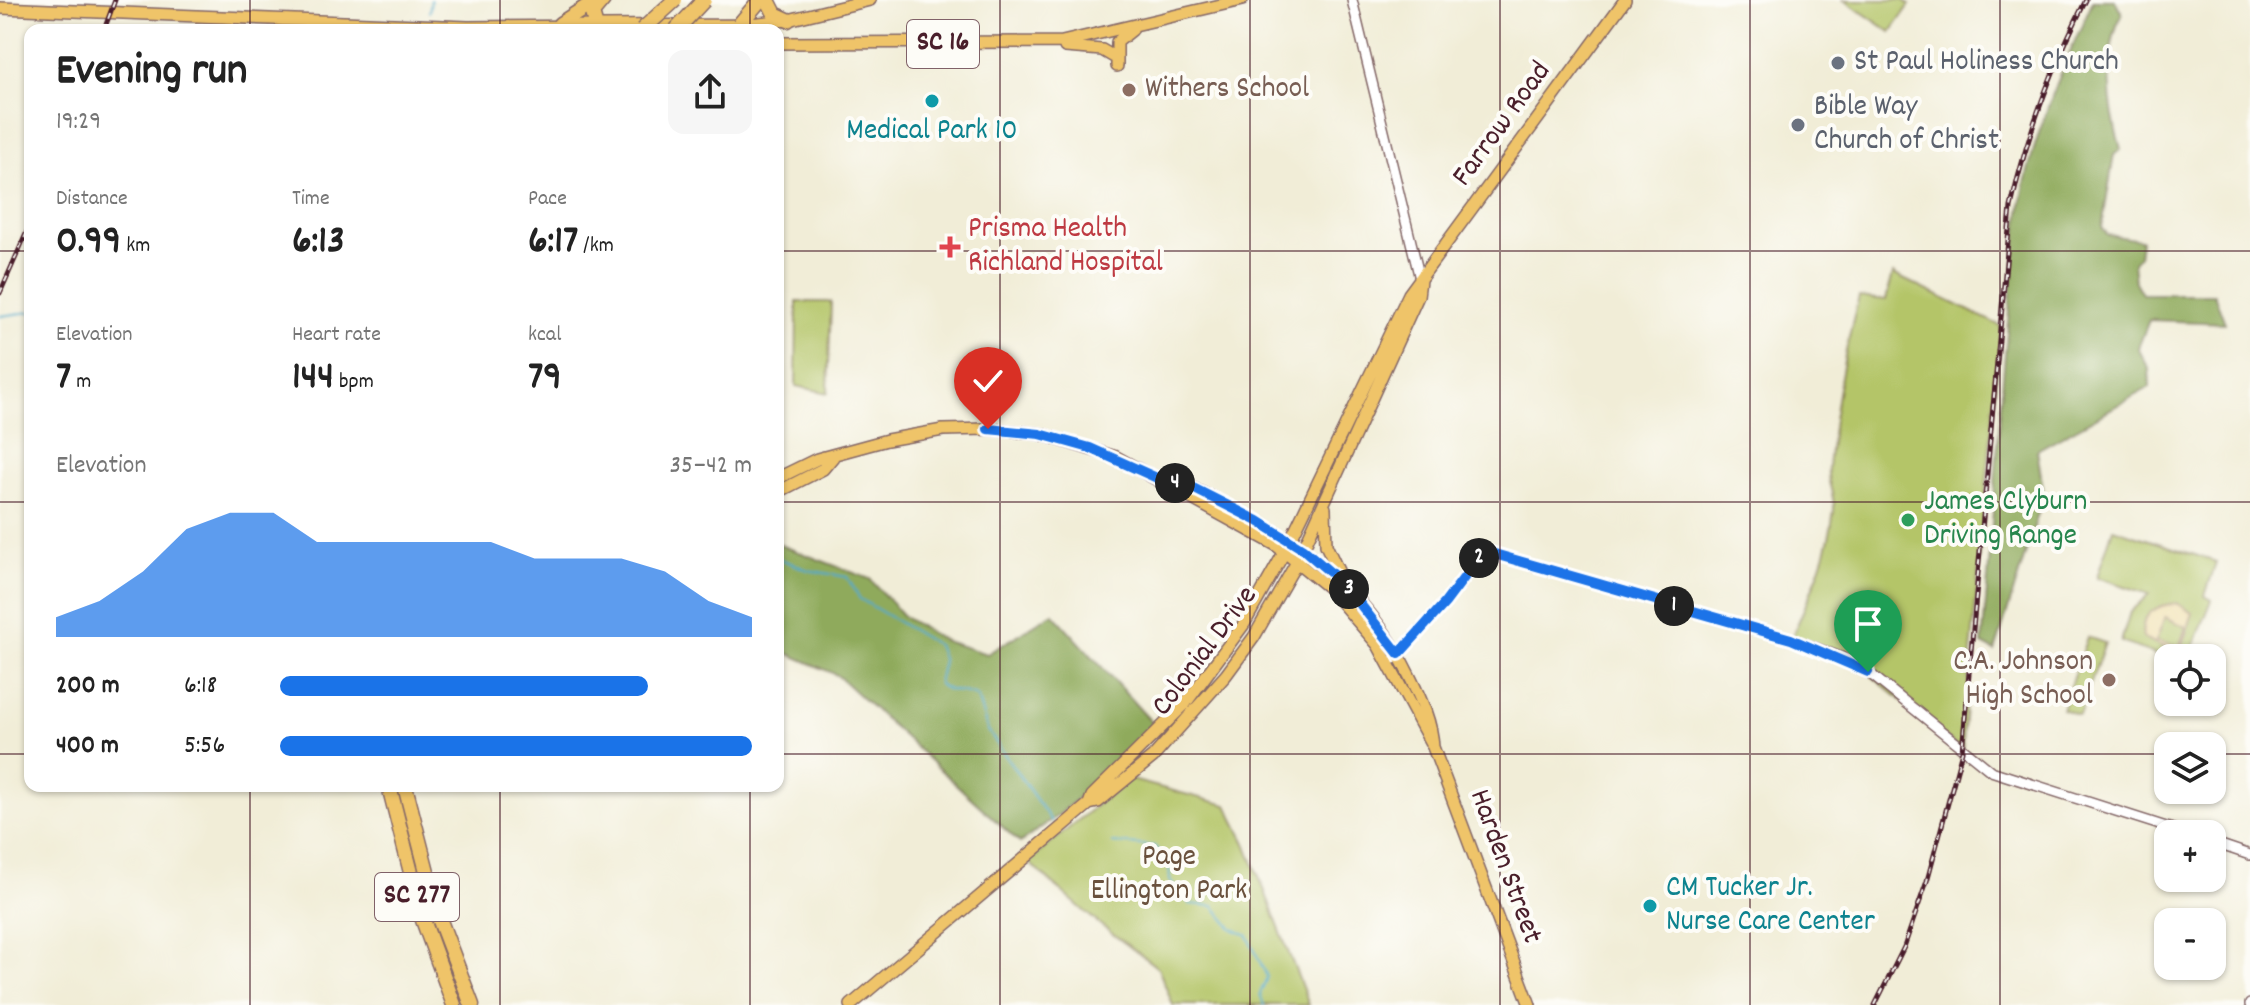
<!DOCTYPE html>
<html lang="en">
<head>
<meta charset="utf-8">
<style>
	body { margin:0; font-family:Dekko,sans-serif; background:#f6f6f6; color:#222; height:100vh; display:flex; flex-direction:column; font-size:30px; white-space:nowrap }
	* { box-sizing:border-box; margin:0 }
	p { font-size:26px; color:#767676 }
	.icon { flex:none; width:44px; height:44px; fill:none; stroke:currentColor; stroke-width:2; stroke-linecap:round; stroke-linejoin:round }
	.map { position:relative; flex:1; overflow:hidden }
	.drawer { position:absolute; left:24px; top:24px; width:760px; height:768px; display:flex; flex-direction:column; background:#fff; border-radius:16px; box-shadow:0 2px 6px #0004 }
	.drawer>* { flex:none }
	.buttons { position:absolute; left:2154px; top:644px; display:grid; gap:16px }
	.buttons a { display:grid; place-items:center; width:72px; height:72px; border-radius:16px; background:#fff; box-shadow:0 2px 6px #0004; font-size:40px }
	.pin { position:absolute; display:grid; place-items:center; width:68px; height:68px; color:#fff; margin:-82px -34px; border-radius:50% 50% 50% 0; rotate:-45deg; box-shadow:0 0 8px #0007 }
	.pin .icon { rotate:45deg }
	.km { position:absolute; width:40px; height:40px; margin:-20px; border-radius:50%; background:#222; color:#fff; font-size:22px; line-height:40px; text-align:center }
	.round { display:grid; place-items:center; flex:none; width:84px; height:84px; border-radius:16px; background:#f6f6f6 }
	.head { display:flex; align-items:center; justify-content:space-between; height:136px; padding:0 32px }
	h1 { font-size:44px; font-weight:700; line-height:60px }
	.stats { display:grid; grid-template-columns:repeat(3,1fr); gap:12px; height:136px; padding:8px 32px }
	.stats div { display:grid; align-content:center }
	.stats b { font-size:40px; font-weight:700 }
	.stats small { font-size:22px; font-weight:400 }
	.stats p { font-size:22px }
	.chart { height:224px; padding:16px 32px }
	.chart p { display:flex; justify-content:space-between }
	.chart svg { width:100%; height:144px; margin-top:8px; fill:#1a73e8; opacity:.7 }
	ul { padding:0 32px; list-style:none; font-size:26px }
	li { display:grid; grid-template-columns:128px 96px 1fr; align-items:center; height:60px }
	li i { height:20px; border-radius:10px; background:#1a73e8 }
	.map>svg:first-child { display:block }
</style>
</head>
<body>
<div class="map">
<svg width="2250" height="1005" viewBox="0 0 2250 1005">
	<rect width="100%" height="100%" fill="#fdfcf7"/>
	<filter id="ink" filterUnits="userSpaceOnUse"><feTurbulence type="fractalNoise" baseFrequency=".0125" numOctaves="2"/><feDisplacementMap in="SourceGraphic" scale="16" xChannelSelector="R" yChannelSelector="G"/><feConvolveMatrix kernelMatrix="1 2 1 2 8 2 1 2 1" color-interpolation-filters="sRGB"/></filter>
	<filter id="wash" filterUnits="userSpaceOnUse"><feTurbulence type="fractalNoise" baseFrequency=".006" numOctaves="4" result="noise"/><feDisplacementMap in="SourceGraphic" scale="32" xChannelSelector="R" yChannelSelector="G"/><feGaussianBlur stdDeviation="1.8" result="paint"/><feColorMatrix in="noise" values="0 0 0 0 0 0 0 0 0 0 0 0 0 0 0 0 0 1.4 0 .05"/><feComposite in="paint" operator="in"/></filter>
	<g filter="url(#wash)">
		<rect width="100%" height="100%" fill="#f1edd7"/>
		<path fill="#b4c568" stroke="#7f724a" stroke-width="2" d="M1844,0h59l7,5 -19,27z
			M1893,274l108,52 -39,425 -96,-80 -75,-32c18,-42 38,-84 43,-129 1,-15 -8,-29 -6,-43 6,-56 16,-115 31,-170l27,3z
			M797,302h34l-3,91 -32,-7z
			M2113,528l103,34 -11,34 7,4 -23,58 -21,1 -47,-17 9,-30 19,-18 -52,-17z
			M2087,637l18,6 -26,72 -17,-6z
			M1128,779l99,26 19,38 63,162h-136l-15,-37 -60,-45 -70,-61z"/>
		<path fill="#8faa5c" stroke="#6c6444" stroke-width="2" d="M2093,0h22l7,13c-19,40 -14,94 -1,136l-7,6 -12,72 6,8 33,5 -2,16 -6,7 2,19 7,12h72l11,29 -76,-3 -11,28 11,21 1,18 -113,63 7,45 -49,156 -13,-7c12,-117 16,-235 29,-352 5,-40 7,-82 17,-121 15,-60 40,-115 65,-171z
			M778,544l92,35 34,38 41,24 42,13 66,-41 103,114 -95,86 -41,30 -183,-168 -59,-26z"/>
		<path fill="#eeda9e" stroke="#9c7c64" stroke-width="2" fill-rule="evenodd" d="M2178,604l15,9 -14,41 -36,-16c-4,-23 14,-35 35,-34zM2165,617l21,10 -7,20 -23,-6z"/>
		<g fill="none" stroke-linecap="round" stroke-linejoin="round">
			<path stroke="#4ca9ca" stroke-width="2" d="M429,12l2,-12
				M0,316l30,-4
				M778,558l30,12 39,7 13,22 77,46 6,16 -5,22c12,13 27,5 39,14l11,34 64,91
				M1112,843l42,3 15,17 1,18 20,23 24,2 18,22 16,8 19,41 -7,17 4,11"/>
		</g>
	</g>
	<g filter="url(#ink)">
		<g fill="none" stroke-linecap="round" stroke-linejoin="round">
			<g stroke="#846767" stroke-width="12">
				<path id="minor" d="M1352,0l68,279
					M1394,659l51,-56 39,-52 307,88 52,19 25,14 123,99 197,63
					M2212,842l38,13
					M2250,1005v-1"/>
			</g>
			<g stroke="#846767" stroke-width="14">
				<path id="major" d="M0,8l468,19 271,-2 49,-5 82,-20
					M778,43l284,-1 180,-42
					M1065,47l37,3 12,7
					M1117,66v-24l15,-12
					M778,478l39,-19 70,-19 56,-10 45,-1 52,5 76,23 160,88 53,43 49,57 55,102
					M1168,483h15c97,50 178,91 227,194 11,22 22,46 23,70l97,258
					M778,492l45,-23 10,-12
					M1325,508l1,37 14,30
					M1089,804l9,-2 55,-45 73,-82 28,-38 44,-77 120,-264 2,-16
					M851,1005l238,-201 3,-8 93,-92 59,-80 41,-73 124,-257 216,-294"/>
			</g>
			<g stroke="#846767" stroke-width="17">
				<path id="highway" d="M768,0l7,14 13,6
					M560,24l37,-24
					M739,25l21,-25
					M597,30l-5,-17 11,-13
					M389,786l34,134 31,85
					M405,786l34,132 33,87"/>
			</g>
			<use href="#minor" stroke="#fff" stroke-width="9"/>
			<use href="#major" stroke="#efc469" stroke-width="11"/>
			<use href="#highway" stroke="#efc469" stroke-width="14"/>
			<g stroke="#4a1f2b" stroke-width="5">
				<path id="rail" d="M104,30l11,-30
					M0,293l30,-68
					M1875,1005l29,-58 23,-66 35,-130 49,-544c16,-74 41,-140 75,-207"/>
			</g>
			<use href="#rail" stroke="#fdfcf7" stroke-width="2" stroke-dasharray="6" stroke-linecap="butt"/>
			<g stroke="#846767" stroke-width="17" stroke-linecap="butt">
				<path id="highway-bridge" d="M642,30l33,-30
					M676,30l28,-30"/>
			</g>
			<use href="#highway-bridge" stroke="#efc469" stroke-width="14"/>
		</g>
	</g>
	<g fill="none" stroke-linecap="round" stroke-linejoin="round" filter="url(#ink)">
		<g stroke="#fff" stroke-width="16">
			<path id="route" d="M988,429l52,5 50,14 78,35h15l75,38 45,28 43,37 53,68 46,-51 39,-52 307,88 77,33"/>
		</g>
		<use href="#route" stroke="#1a73e8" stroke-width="10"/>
	</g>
	<path fill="none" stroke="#4a1f2b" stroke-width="2" stroke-opacity="0.55" d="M250,0v30M500,0v30M750,0v30M1000,0v1005M1250,0v1005M1500,0v1005M1750,0v1005M2000,0v1005M0,251h30M778,251h1472M0,502h30M778,502h1472M0,754h30M778,754h1390M2212,754h38M250,786v219M500,786v219M750,786v219"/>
	<g fill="#6b7280" stroke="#fdfcf7" stroke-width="3">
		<circle cx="1838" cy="63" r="8"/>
		<circle cx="1798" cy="125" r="8"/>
	</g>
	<g fill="#8d6e63" stroke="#fdfcf7" stroke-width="3">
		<circle cx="1129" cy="90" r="8"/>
		<circle cx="2109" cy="680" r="8"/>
	</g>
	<g fill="#0f9aa8" stroke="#fdfcf7" stroke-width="3">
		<circle cx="932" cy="101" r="8"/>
		<circle cx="1650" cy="906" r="8"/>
	</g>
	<path fill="#e0444e" stroke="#fdfcf7" stroke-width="3" d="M946 235h8v8h8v8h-8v8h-8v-8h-8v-8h8z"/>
	<circle fill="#2e9e5b" stroke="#fdfcf7" stroke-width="3" cx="1908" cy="520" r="8"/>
	<g text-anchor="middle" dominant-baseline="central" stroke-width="8" stroke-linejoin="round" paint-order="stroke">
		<g fill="#fdfcf7" stroke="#806168" stroke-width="2">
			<rect x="907" y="20" width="72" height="48" rx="6"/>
			<rect x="375" y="873" width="84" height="48" rx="6"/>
		</g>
		<g font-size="28" font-weight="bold" fill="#4a1f2b">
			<text x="943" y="44">SC 16</text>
			<text x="417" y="897">SC 277</text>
		</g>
		<g font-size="30" fill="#5b616d" stroke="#fdfcf7" text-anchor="start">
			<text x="1854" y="63">St Paul Holiness Church</text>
			<text x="1814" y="108">Bible Way<tspan x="1814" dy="34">Church of Christ</tspan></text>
		</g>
		<g font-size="30" fill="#785e54" stroke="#fdfcf7" text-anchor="start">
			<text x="1145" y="90">Withers School</text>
			<text x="2093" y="663" text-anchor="end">C.A. Johnson<tspan x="2093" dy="34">High School</tspan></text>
		</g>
		<g font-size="30" fill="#4a1f2b" stroke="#fdfcf7">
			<text transform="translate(1503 125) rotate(-54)">Farrow Road</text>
			<text transform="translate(1206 652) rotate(-53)">Colonial Drive</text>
			<text transform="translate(1504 867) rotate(70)">Harden Street</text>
		</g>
		<g font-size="30" fill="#0d838f" stroke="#fdfcf7">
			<text x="932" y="132">Medical Park 10</text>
			<text x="1666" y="889" text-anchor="start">CM Tucker Jr.<tspan x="1666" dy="34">Nurse Care Center</tspan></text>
		</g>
		<g font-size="30" fill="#be3a42" stroke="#fdfcf7" text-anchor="start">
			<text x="968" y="230">Prisma Health<tspan x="968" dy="34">Richland Hospital</tspan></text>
		</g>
		<g font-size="30" fill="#27864d" stroke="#fdfcf7" text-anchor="start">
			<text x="1924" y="503">James Clyburn<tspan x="1924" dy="34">Driving Range</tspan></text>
		</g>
		<g font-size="30" fill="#6a513d" stroke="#fdfcf7">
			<text x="1169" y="858">Page<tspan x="1169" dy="34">Ellington Park</tspan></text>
		</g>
	</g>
</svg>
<div class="buttons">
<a><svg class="icon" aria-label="locate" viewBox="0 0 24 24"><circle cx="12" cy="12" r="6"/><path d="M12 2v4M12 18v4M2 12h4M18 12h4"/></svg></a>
<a><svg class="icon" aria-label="layers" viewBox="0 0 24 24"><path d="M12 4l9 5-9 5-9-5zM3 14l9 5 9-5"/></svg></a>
<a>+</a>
<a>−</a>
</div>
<div class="pin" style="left:1868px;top:672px;background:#1e9e55"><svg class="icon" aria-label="arrive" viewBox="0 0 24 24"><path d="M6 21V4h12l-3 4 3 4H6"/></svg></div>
<div class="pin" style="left:988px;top:429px;background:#d93025"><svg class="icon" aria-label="check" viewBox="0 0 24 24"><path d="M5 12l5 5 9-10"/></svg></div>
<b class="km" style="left:1674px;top:606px">1</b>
<b class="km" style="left:1479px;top:558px">2</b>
<b class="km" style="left:1349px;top:589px">3</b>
<b class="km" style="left:1175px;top:483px">4</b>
<section class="drawer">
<div class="head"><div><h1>Evening run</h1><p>19:29</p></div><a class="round"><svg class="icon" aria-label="share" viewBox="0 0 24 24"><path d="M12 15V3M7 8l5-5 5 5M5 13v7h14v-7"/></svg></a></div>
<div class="stats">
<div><p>Distance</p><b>0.99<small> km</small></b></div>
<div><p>Time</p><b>6:13</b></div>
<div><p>Pace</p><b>6:17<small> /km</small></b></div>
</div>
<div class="stats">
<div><p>Elevation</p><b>7<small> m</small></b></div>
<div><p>Heart rate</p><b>144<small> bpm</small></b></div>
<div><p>kcal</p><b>79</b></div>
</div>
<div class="chart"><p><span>Elevation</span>35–42 m</p>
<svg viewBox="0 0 160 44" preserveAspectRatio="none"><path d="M0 44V38L10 33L20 24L30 11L40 6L50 6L60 15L70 15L80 15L90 15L100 15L110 20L120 20L130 20L140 24L150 33L160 38V44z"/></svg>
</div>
<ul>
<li><b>200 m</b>6:18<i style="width:78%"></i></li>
<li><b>400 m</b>5:56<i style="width:100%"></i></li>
</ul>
</section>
</div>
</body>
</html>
